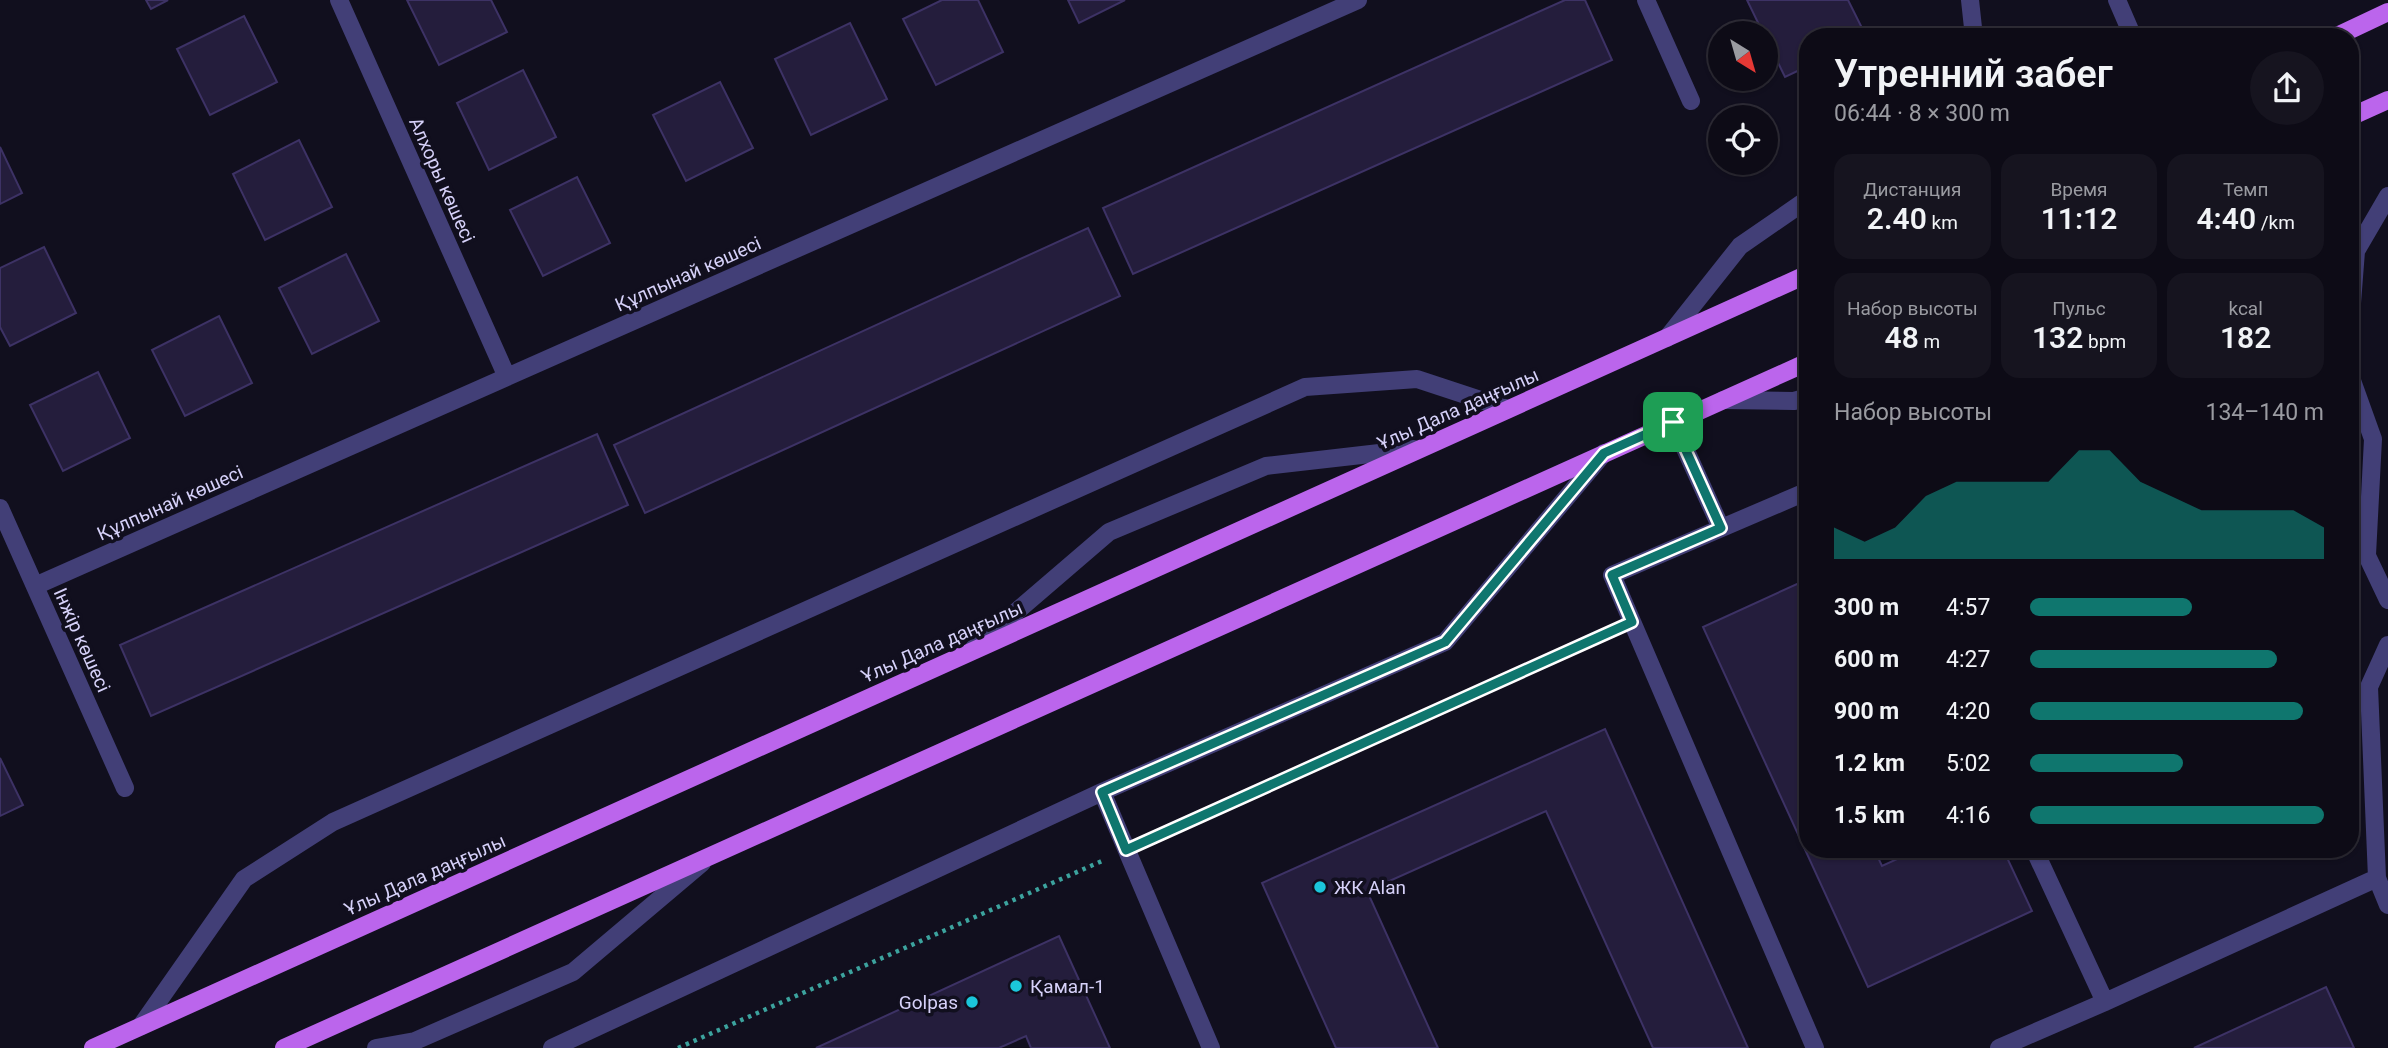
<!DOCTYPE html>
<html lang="ru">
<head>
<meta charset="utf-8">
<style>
	body { margin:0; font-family:Roboto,sans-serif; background:#16141f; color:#f1f3f6; height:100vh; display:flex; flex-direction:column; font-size:26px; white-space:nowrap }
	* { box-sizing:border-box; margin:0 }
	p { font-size:23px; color:#9a9ba1 }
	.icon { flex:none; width:38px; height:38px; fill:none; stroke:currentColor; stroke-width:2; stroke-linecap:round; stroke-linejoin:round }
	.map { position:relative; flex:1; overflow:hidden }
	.drawer { position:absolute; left:1799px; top:28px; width:560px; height:830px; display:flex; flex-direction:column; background:#0d0b16; border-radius:28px; box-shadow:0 2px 5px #0004,0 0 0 2px #2d2b35 }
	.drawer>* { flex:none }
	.needle { width:46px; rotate:143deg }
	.tools { position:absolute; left:1708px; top:21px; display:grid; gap:14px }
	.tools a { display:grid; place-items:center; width:70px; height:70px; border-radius:50%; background:#0d0b16; box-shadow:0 2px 5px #0004,0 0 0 2px #2d2b35; font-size:35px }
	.pin { position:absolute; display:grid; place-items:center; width:60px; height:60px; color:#fff; margin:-30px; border-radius:14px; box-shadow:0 4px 10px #0006 }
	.round { display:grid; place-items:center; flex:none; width:74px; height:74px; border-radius:37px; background:#16141f }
	.overview { display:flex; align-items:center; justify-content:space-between; height:119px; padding:0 35px }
	h1 { font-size:38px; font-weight:600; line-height:52px }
	.metrics { display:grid; grid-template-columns:repeat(3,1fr); gap:10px; height:119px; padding:7px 35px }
	.metrics div { display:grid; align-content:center; border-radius:18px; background:#16141f; text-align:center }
	.metrics b { font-size:30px; font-weight:600 }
	.metrics small { font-size:19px; font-weight:400 }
	.metrics p { font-size:19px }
	.chart { height:196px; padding:14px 35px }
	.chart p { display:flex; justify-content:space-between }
	.chart svg { width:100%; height:126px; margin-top:7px; fill:#0f766e; opacity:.7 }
	ul { padding:0 35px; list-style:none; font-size:23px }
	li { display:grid; grid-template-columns:112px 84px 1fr; align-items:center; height:52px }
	li i { height:18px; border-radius:9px; background:#0f766e }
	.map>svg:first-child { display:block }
</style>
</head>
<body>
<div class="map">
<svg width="2388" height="1048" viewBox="0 0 2388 1048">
	<rect width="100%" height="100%" fill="#110f1e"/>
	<path fill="#241d3c" stroke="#3d3265" stroke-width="2" d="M146,0h22l-17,9z
		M407,0h84l16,32 -68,33z
		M942,0h36l25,52 -67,33 -33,-66z
		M1068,0h57l-46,23z
		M1565,0h20l27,60 -479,214 -30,-66z
		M1747,0h101l18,36 -58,1v29l-23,11 -19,-39v-5h-3z
		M244,16l33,66 -67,33 -33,-66z
		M850,23l37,76 -76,36 -36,-76z
		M523,70l33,67 -67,33 -32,-67z
		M720,82l33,66 -67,33 -33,-66z
		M299,140l33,67 -67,33 -32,-66z
		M0,147l22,46 -22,11z
		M577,177l33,66 -67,33 -33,-66z
		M1088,228l32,68 -475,217 -31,-68z
		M44,247l32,66 -66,33 -10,-19v-59z
		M346,254l33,67 -67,33 -33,-66z
		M219,316l33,67 -67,33 -33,-66z
		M98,372l32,66 -67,33 -33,-66z
		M597,434l31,71 -477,211 -31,-71z
		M1808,579v110l-3,1 3,6v153h66l8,17 37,-17h84l29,62 -164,76 -165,-360z
		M1605,729l143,319h-95l-107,-237 -179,80 71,157h-102l-74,-165z
		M0,758l23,47 -23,11z
		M1059,936l51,112h-79l-5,-12 -27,12h-183z
		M2326,987l28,61h-160z"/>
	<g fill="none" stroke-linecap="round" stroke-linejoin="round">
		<path stroke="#3ca39e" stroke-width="4.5" stroke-dasharray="3.5 5" stroke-linecap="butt" d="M1151,839l458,-207
			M678,1048l424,-187"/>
		<path stroke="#423f77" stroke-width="18" d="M339,0l168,377
			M1646,0l45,101
			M1970,0l4,37
			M2117,0l16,37
			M2350,329l6,-78 32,-55
			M1667,338l73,-92 68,-47
			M2350,375l23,64 -6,116 -17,-4
			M1723,400l71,1 14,-4
			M1673,422l48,106
			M1808,491l-196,84 203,473
			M0,508l125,280
			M2350,520l38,80
			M35,586l1323,-586
			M2388,645l-19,42 8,191 11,27
			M974,648l135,-116 157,-66 148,-17
			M1102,792l109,256
			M2034,849l71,153
			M141,1026l103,-147 89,-57 972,-435 112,-8 91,30
			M376,1048l39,-7 158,-69 129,-109
			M552,1048l550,-256 343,-150 159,-189
			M1999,1048l106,-46 272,-124"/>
		<path stroke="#bb65ec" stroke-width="18" d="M2335,37l53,-25
			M2350,117l38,-17
			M93,1048l1715,-774
			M284,1048l1524,-686"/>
	</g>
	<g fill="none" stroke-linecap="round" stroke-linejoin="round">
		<g stroke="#fff" stroke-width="14">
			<path id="route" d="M1673,422l48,106 -109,47 20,47 -506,228 -24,-58 343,-150 159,-189z"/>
		</g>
		<use href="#route" stroke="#0f766e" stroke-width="9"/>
	</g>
	<g fill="#1bc6db" stroke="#110f1e" stroke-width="2.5">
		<circle cx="1320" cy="887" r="7"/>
		<circle cx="1016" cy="986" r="7"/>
		<circle cx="972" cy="1002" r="7"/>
	</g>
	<g text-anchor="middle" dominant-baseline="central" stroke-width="7" stroke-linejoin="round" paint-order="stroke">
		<g font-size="19" fill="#d6d1f9" stroke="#110f1e">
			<text transform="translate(442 180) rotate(66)">Алхоры көшесі</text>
			<text transform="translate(688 274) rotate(-24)">Құлпынай көшесі</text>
			<text transform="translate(1458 409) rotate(-24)">Ұлы Дала даңғылы</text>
			<text transform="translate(170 503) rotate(-24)">Құлпынай көшесі</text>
			<text transform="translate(82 640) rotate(66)">Інжір көшесі</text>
			<text transform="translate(942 642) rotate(-24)">Ұлы Дала даңғылы</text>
			<text transform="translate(425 875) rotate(-24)">Ұлы Дала даңғылы</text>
		</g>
		<g font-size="19" fill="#d6d1f9" stroke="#110f1e" text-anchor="start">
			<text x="1334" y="887">ЖК Alan</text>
			<text x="1030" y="986">Қамал-1</text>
			<text x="958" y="1002" text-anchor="end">Golpas</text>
		</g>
	</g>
</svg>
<div class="tools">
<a><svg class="needle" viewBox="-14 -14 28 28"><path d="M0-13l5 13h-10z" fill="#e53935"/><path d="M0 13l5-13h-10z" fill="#9a9ba1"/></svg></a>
<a><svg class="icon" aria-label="locate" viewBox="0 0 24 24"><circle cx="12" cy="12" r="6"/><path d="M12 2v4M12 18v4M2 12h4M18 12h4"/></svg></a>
</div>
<div class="pin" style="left:1673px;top:422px;background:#1e9e55"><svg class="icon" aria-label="arrive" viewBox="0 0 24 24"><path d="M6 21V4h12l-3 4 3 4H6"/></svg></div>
<section class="drawer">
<div class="overview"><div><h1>Утренний забег</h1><p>06:44 · 8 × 300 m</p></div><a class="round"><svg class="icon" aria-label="share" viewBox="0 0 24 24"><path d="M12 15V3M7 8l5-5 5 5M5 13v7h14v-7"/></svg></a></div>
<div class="metrics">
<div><p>Дистанция</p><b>2.40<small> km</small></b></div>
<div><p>Время</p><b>11:12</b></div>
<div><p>Темп</p><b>4:40<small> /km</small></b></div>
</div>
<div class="metrics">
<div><p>Набор высоты</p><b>48<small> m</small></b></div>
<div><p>Пульс</p><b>132<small> bpm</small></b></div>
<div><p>kcal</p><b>182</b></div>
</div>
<div class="chart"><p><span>Набор высоты</span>134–140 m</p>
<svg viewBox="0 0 160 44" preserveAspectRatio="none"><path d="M0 44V33L10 38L20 33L30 22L40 17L50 17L60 17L70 17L80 6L90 6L100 17L110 22L120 27L130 27L140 27L150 27L160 33V44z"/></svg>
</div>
<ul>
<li><b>300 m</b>4:57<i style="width:55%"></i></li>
<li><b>600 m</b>4:27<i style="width:84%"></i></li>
<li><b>900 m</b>4:20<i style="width:93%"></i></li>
<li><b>1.2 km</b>5:02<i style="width:52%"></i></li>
<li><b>1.5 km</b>4:16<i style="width:100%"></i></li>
</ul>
</section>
</div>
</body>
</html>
